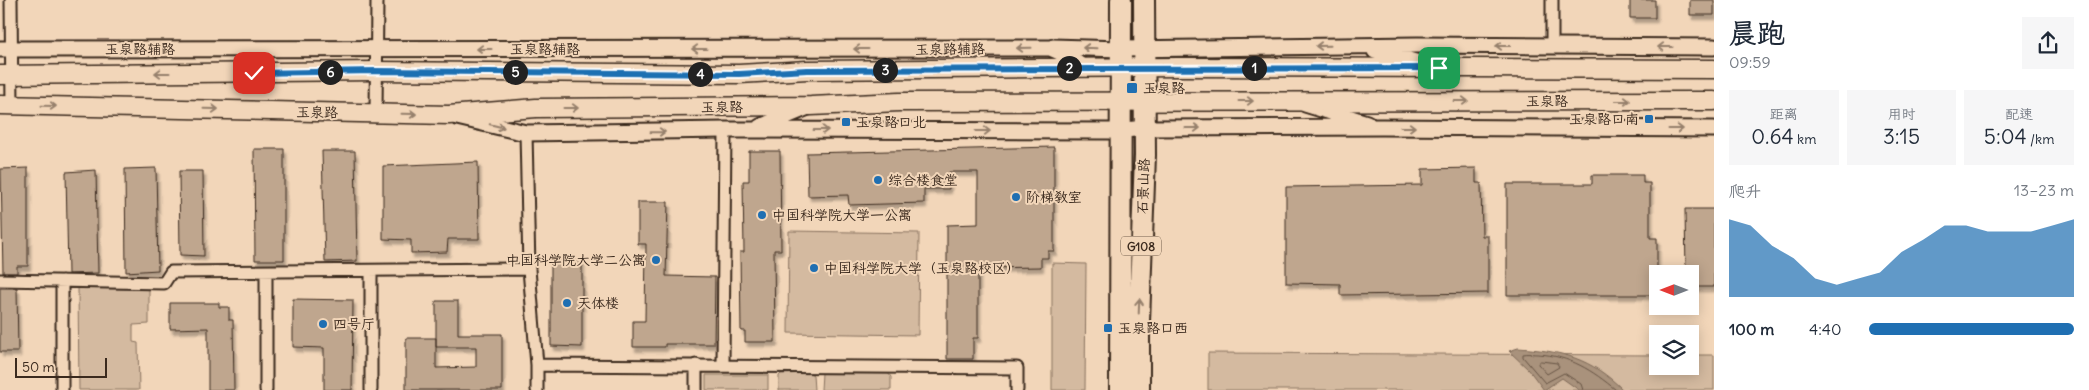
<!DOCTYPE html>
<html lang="zh">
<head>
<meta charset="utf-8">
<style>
	body { margin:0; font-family:Delius,"LXGW WenKai TC",sans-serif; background:#f6f6f7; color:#1f2937; height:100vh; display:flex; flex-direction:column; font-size:19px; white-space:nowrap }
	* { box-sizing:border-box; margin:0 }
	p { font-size:16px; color:#747a83 }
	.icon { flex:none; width:28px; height:28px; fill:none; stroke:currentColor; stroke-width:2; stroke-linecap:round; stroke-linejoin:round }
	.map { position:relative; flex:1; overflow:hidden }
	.details { display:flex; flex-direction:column; background:#fff; width:375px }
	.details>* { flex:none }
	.needle { width:32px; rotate:270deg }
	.tools { position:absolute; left:1649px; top:265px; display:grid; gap:10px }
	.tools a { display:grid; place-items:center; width:50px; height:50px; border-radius:0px; background:#fff; box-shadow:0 2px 12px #0003; font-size:25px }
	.scale { position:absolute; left:15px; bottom:12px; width:92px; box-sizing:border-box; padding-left:5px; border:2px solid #3b2a1e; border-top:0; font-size:14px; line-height:18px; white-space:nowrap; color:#3b2a1e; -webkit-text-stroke:4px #f2d6b9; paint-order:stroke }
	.pin { position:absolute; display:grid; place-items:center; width:42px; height:42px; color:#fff; margin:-21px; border-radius:10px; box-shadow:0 2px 8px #0006 }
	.km { position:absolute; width:25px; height:25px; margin:-12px; border-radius:50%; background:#222; color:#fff; font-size:14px; line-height:25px; text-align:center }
	.round { display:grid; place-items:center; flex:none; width:52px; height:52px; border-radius:0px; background:#f6f6f7 }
	.headline { display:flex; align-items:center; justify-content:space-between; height:85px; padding:0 15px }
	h1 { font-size:28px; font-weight:600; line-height:38px }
	.figures { display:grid; grid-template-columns:repeat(3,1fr); gap:8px; height:85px; padding:5px 15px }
	.figures div { display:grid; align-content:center; border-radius:0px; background:#f6f6f7; text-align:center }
	.figures b { font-size:21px; font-weight:600 }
	.figures small { font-size:14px; font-weight:400 }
	.figures p { font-size:14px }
	.chart { height:140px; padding:10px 15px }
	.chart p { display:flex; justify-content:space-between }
	.chart svg { width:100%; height:90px; margin-top:5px; fill:#1f6fb2; opacity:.7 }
	ul { padding:0 15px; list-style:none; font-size:16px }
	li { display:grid; grid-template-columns:80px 60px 1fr; align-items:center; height:38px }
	li i { height:12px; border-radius:6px; background:#1f6fb2 }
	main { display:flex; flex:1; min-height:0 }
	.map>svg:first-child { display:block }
</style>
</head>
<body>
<main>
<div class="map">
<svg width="1714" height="390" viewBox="0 0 1714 390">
	<defs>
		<filter id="shadow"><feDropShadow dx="2.5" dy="4.5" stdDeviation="1" flood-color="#0004"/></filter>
	</defs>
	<rect width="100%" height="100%" fill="#f2d6b9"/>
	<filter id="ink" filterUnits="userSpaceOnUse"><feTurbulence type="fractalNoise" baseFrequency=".02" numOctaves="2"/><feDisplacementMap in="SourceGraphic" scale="10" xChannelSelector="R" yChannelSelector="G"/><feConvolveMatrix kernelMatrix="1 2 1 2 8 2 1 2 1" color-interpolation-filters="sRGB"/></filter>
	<g filter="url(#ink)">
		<path fill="#d4baa0" stroke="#88725f" d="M789,231l130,2 -1,102 -130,-2z
			M1052,263l34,1 -1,126h-33z
			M78,286h71v38l-16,1v17l5,1 1,47h-60z
			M1208,353l449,2 1,11h32v-11h24v35h-506z
			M880,371l8,2 3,4v13h-70l1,-17z
			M810,373l3,2 1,15h-35v-14l2,-2z
			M706,375h62v15h-62z"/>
		<path fill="#a9927c" stroke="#7d6856" d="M1518,348c44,3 73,10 105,42h-44l-17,-12 -18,12 -15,-20 -20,-19z"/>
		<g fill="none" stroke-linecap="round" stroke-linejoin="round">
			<path stroke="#675444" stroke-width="1" d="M1541,361l16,2 2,4 -12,7 -9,-10z
				M1583,390l-2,-6 -17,-11 -19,10 -22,-26v-3c5,-1 10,0 15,0 32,2 54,16 78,36"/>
		</g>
		<path fill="#bfa68e" stroke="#3b2a1e" filter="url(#shadow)" d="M1630,0h25v18h-25z
			M1690,0h24v15h-24z
			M1054,147v104h-6v7h-7v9l-63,1v70h-5v21h-26v-134l31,-1v-52h-29v17h-25v14l-75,2 -1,-10 -40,1 -1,-43z
			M254,149h30v111h-29z
			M322,151h33l2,110 -32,1z
			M749,151h31l1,99h-7l1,92h-30v-11h-4l-1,-79h4l-1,-71h6z
			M478,162l1,77h-31l-1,13 -36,1v-13l-28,-1v-73z
			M28,168v98h-11v7h-14l-2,-104z
			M156,168l2,102 -32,2 -1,-103z
			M1476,168v15h5l1,53h6v57l-148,2v-11l-54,-1v-96l136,-2v-16z
			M96,170l2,103 -30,1 -2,-102z
			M179,171h24l1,85 -24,-1z
			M1592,175h51v8h7v55h7v57h-150v-111h85z
			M638,202h30l-2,74 49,1 -1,67h-49v3h-32v-26h12l1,-77h-8z
			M1685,209h29v78h-24v-13h-4z
			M551,260h31v87l-31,-1z
			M0,288h17l1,64h-18z
			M293,299l60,1 -1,90h-28v-42l-31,-1z
			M436,301h22v33h44v56h-96v-52h30v30l40,-1v-20h-40z
			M170,303h49v4h10v13h4l1,70h-26v-62l-38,1z"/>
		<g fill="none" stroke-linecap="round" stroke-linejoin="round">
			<g stroke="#3b2a1e" stroke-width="15">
				<path id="street" d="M11,0l1,106
					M1552,0v46
					M376,113l1,-113
					M526,133l3,136 8,96v25
					M371,272v118
					M0,280l164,3 7,-11 358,-3
					M62,281v109
					M537,365l480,3v22
					M696,365v25
					M723,365l2,-235
					M266,390v-118"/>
			</g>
			<g stroke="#3b2a1e" stroke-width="19">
				<path id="secondary" d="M1053,47l68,2 296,-4 297,2
					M0,49l1050,-1 16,7 18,13
					M1375,51l48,13
					M1305,104l62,19
					M457,117l69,16 199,-3 389,1 31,-3 237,-1 332,2
					M760,127l48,-20"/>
			</g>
			<g stroke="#3b2a1e" stroke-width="21">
				<path id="primary" d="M0,75l376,-4 363,3 68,-4 373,-3 534,2
					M0,105l449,10 87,-7 275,-2 88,-4 815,-1"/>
			</g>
			<g stroke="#3b2a1e" stroke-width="24">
				<path id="highway" d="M1120,390l1,-390
					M1139,390v-68l6,-167 -1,-155"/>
			</g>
			<use href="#street" stroke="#f2d6b9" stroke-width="11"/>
			<use href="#secondary" stroke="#f2d6b9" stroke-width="15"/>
			<use href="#primary" stroke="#f2d6b9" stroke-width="18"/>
			<use href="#highway" stroke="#f2d6b9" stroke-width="20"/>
		</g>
		<defs><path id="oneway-shaft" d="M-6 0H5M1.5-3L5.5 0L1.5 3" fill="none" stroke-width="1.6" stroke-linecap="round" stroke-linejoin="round" transform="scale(1.25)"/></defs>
		<g stroke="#96806c">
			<use href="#oneway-shaft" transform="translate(1323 46) rotate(179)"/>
			<use href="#oneway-shaft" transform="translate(1503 46) rotate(-180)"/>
			<use href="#oneway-shaft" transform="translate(1665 47) rotate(-180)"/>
			<use href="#oneway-shaft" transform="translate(1024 48) rotate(179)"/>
			<use href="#oneway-shaft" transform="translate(1090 48) rotate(-178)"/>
			<use href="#oneway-shaft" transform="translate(484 49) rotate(180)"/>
			<use href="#oneway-shaft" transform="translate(699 49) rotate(180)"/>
			<use href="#oneway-shaft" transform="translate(861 49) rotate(-180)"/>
			<use href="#oneway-shaft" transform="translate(162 73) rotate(180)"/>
			<use href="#oneway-shaft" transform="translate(1246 101)"/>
			<use href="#oneway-shaft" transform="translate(1461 101)"/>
			<use href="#oneway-shaft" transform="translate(1623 101)"/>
			<use href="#oneway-shaft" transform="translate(49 106) rotate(1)"/>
			<use href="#oneway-shaft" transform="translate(571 108)"/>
			<use href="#oneway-shaft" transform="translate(211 109) rotate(1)"/>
			<use href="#oneway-shaft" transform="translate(409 114) rotate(1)"/>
			<use href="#oneway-shaft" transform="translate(497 126) rotate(13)"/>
			<use href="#oneway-shaft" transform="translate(1408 127)"/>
			<use href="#oneway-shaft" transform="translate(1193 128)"/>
			<use href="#oneway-shaft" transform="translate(1676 129)"/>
			<use href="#oneway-shaft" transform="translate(821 130)"/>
			<use href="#oneway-shaft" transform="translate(983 131)"/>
			<use href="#oneway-shaft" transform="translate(658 132) rotate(-1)"/>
			<use href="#oneway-shaft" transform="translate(1139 306) rotate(-88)"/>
		</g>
	</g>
	<g fill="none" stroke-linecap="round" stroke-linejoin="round" filter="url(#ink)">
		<g stroke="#fff" stroke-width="10">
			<path id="route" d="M254,73l122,-2 363,3 68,-4 632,-2"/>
		</g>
		<use href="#route" stroke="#1f6fb2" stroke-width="6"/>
	</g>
	<g fill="#1f6fb2" stroke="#f2d6b9" stroke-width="2">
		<rect x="1126" y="82" width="12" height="12" rx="2.5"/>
		<rect x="1644" y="114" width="10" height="10" rx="2.5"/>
		<rect x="841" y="117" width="10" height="10" rx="2.5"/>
		<circle cx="878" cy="180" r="5"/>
		<circle cx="1016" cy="197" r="5"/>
		<circle cx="762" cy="215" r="5"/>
		<circle cx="656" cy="260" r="5"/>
		<circle cx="814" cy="268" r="5"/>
		<circle cx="567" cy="303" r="5"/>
		<circle cx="323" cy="324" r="5"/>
		<rect x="1103" y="323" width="10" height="10" rx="2.5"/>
	</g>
	<g text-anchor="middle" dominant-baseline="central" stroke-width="4" stroke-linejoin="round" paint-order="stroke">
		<rect fill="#f2d6b9" stroke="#725e4c" stroke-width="1" x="1121" y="236.5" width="40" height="19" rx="4"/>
		<g font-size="12" font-weight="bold" fill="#3b2a1e">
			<text x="1141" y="246">G108</text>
		</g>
		<g font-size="14" fill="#3b2a1e" stroke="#f2d6b9">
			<text x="140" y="49">玉泉路辅路</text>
			<text x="545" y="49">玉泉路辅路</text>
			<text transform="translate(950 49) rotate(-1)">玉泉路辅路</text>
			<text x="1547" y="101">玉泉路</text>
			<text x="722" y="107">玉泉路</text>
			<text transform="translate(317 112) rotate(1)">玉泉路</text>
			<text transform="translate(1143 186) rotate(-88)">石景山路</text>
		</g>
		<g font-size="14" fill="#3b2a1e" stroke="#f2d6b9" text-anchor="start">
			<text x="1143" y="88">玉泉路</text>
			<text x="1639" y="119" text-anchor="end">玉泉路口南</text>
			<text x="856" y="122">玉泉路口北</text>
			<text x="888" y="180">综合楼食堂</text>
			<text x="1026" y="197">阶梯教室</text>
			<text x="772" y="215">中国科学院大学一公寓</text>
			<text x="646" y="260" text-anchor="end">中国科学院大学二公寓</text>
			<text x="824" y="268">中国科学院大学（玉泉路校区）</text>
			<text x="577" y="303">天体楼</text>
			<text x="333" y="324">四号厅</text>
			<text x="1118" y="328">玉泉路口西</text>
		</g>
	</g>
</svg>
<div class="tools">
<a><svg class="needle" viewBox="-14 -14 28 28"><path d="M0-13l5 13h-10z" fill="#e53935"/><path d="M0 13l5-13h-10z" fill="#747a83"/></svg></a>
<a><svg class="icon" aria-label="layers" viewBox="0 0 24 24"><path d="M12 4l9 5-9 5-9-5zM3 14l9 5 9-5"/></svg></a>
</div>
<div class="scale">50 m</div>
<div class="pin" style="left:1439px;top:68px;background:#1e9e55"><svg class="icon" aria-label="arrive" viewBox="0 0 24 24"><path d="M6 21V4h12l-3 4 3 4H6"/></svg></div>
<div class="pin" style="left:254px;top:73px;background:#d93025"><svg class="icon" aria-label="check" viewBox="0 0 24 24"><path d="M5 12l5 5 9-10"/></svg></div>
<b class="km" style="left:1254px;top:68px">1</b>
<b class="km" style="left:1069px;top:68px">2</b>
<b class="km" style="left:885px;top:70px">3</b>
<b class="km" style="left:700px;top:74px">4</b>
<b class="km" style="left:515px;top:72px">5</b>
<b class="km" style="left:330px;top:72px">6</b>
</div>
<section class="details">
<div class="headline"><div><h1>晨跑</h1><p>09:59</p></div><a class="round"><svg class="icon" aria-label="share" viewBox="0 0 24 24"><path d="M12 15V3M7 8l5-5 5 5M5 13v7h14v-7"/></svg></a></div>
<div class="figures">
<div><p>距离</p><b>0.64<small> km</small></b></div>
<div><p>用时</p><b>3:15</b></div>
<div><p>配速</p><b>5:04<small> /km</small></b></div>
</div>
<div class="chart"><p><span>爬升</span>13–23 m</p>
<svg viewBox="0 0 160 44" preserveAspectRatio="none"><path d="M0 44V6L10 9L20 19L30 25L40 35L50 38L60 35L70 32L80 22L90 16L100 9L110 9L120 12L130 12L140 12L150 9L160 6V44z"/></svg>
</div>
<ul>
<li><b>100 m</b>4:40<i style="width:100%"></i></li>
</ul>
</section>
</main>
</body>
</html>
